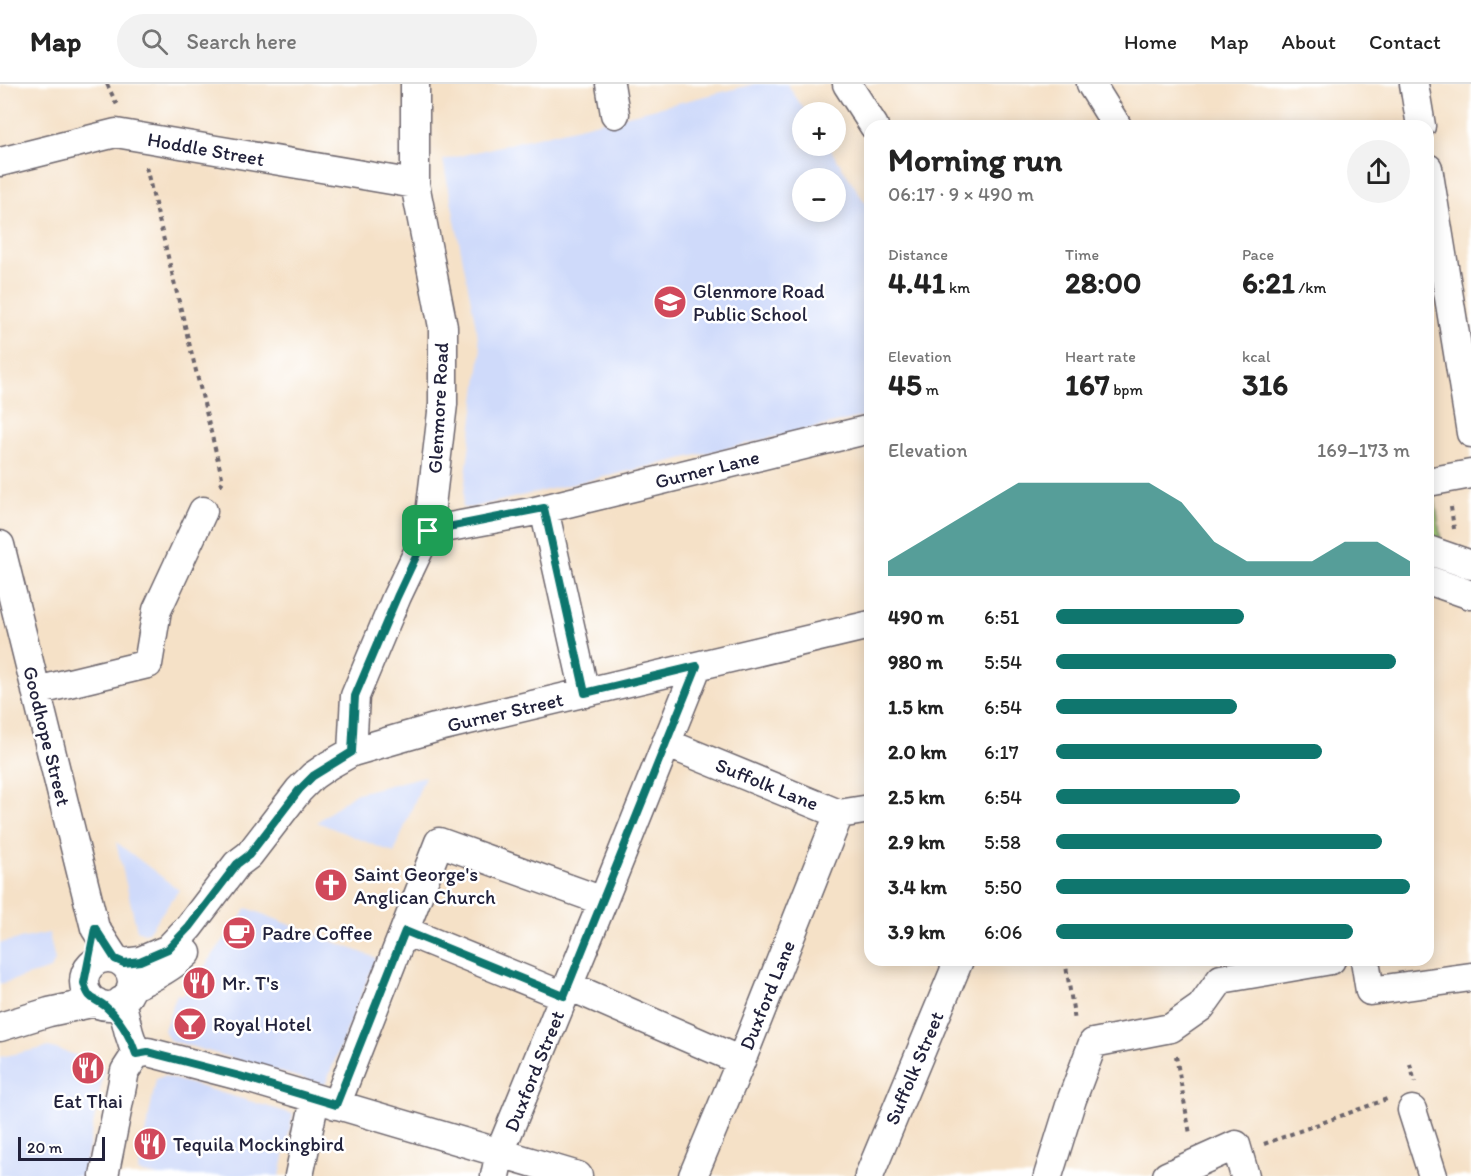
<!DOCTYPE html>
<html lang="en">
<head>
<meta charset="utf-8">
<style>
	body { margin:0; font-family:Itim,sans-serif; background:#f2f2f2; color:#222; height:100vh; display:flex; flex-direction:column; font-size:22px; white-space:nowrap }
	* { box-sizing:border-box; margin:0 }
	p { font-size:20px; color:#767676 }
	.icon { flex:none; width:33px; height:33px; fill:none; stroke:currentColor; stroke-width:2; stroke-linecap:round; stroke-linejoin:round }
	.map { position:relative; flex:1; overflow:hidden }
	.drawer { position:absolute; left:864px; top:36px; width:570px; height:846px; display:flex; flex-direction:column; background:#fff; border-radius:18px; box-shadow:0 3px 15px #0003 }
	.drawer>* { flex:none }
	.buttons { position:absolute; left:792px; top:18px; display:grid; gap:12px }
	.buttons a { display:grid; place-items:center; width:54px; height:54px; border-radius:50%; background:#fff; box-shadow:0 3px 15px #0003; font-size:30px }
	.scale { position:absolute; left:18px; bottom:15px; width:87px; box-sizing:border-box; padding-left:6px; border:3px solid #22223b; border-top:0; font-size:16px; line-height:21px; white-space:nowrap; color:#22223b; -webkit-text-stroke:4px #fff; paint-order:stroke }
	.pin { position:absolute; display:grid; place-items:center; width:51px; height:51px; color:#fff; margin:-26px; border-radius:12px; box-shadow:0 3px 9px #0006 }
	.round { display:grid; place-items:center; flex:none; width:63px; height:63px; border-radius:32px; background:#f2f2f2 }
	.summary { display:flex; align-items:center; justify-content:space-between; height:102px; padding:0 24px }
	h1 { font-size:33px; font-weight:700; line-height:45px }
	.figures { display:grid; grid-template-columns:repeat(3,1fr); gap:9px; height:102px; padding:6px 24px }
	.figures div { display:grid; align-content:center }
	.figures b { font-size:30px; font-weight:700 }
	.figures small { font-size:16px; font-weight:400 }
	.figures p { font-size:16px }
	.chart { height:168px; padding:12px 24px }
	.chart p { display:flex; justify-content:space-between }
	.chart svg { width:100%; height:108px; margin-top:6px; fill:#0f766e; opacity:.7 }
	ul { padding:0 24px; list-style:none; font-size:20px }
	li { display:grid; grid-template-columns:96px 72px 1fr; align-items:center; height:45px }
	li i { height:15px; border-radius:8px; background:#0f766e }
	header { display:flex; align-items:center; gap:36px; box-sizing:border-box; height:84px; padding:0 30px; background:#fff; border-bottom:2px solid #e0e0e0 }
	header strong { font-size:28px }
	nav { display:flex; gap:33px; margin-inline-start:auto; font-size:21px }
	.search { width:420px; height:54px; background:#f2f2f2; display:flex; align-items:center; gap:15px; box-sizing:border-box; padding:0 21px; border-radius:33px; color:#767676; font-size:22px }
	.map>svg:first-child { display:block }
</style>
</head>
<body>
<header>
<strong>Map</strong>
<div class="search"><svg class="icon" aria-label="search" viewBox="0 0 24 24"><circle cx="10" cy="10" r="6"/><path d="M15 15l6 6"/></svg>Search here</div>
<nav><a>Home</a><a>Map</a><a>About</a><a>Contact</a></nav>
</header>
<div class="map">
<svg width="1471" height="1092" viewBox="0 0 1471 1092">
	<rect width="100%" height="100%" fill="#fff"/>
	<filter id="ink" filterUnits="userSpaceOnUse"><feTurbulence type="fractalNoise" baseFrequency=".0167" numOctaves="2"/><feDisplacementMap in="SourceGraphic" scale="12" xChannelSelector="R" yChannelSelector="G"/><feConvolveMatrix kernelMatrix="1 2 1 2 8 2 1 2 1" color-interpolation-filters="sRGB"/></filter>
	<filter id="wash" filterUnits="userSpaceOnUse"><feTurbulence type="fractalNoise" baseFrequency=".008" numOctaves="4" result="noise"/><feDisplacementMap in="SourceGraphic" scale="24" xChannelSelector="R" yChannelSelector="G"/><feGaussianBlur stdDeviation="1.35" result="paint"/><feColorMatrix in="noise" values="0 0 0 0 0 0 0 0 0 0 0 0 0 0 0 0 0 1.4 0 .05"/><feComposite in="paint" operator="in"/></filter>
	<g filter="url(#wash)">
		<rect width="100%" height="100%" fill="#f5e1c7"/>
		<path fill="#cfdafa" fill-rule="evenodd" d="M755,0h32l19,28h-4v34h26l42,64v205l-400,93h-8l19,-156 -38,-192zM802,94h34v34h-34z
			M425,692l-31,77 -77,-31 37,-28z
			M116,758l63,48 -31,42 -4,1 -7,-3z
			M247,824l129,50 -51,127 -156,-45 -5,-10 13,-36 6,2z
			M49,849l6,28 -4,8 -51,15v-41z
			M49,963l51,15 4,8 -21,106h-83v-119z
			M164,992l129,38 -13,62h-121l-21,-4 18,-93z"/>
		<path fill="#a2cc78" stroke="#62775a" stroke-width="1.5" d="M1434,407l7,51 -13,-5v-44z"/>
	</g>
	<g filter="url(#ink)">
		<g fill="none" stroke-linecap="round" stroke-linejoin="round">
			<g stroke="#6c656c" stroke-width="31">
				<path id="minor" d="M610,0l5,30
					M847,0l27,42
					M1091,0l26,42
					M1414,0l7,42
					M0,78l116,-29 299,51
					M1428,84l43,265
					M1428,398l43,-8
					M544,425l41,184
					M428,447l103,-19 339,-83
					M0,461l95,383 20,31
					M1428,466l43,15
					M1428,496l43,15
					M36,607l112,-27 9,-54 46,-99
					M666,659l173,71 31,-5
					M352,668l3,-56 42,-100 31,-65 15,-127v-77l-28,-143v-100
					M405,847l159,65
					M84 898a24 24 0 1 1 48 0a24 24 0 1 1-48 0Z
					M1365,876l5,31 101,-14
					M124,879l16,-2 28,-12 21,-22 48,-63 12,-9 50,-65 14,-14 16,-11 23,-13 83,-24 435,-103
					M1221,895l110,-19
					M569,902l172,75
					M131,903c21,-9 40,-19 56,-34
					M121,917l8,32 7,21
					M0,943l49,-15 47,-10
					M136,970l12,-2 92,24 338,100
					M336,1021l103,-263 164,59
					M1412,1026l21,66
					M104,1092l21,-105 11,-17
					M299,1092l16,-77
					M495,1092l5,-24 103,-251 94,-234
					M693,1092l48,-115 98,-247
					M869,1092l90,-216
					M1048,1092l24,-77 21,-56 78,-15 30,-21 20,-28
					M1167,1092l69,-31 9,31"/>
			</g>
			<path stroke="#6c656c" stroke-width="4" stroke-dasharray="4.5 4.5" stroke-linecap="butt" d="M107,0l10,21
				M146,83l77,314 -5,7
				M1451,423l3,22
				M1065,876l10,61
				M1176,972l14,78
				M1410,980l5,18
				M1264,1060l123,-45"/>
			<use href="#minor" stroke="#fff" stroke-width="28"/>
		</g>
	</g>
	<g fill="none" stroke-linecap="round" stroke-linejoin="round" filter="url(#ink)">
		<g stroke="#fff" stroke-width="12">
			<path id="route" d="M544,424l41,185 112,-27 -133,330 -159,-65 -69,174 -96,-29 -81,-21 -11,-3 -12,2c-6,-18 -16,-35 -31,-48 -12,-9 -16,-5 -21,-23l11,-55 20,31 9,4 16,-2 28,-12 21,-22 48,-63 12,-9 50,-65 14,-14 39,-24 3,-56 42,-99 31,-66z"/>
		</g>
		<use href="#route" stroke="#0f766e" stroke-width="8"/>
	</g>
	<defs>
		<g id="school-disc" transform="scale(1.725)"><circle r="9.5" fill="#d1495b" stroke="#fff"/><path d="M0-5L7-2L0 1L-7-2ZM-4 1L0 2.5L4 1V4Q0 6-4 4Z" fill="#fff"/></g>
		<g id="church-disc" transform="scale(1.725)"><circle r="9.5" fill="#d1495b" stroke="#fff"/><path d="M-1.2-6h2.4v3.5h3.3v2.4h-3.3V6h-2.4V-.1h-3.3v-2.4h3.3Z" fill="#fff"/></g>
		<g id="cafe-disc" transform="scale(1.725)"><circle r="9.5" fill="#d1495b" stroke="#fff"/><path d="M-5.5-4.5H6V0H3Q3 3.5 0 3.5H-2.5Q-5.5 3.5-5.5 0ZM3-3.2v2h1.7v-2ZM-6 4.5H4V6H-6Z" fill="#fff"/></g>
		<g id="restaurant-disc" transform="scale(1.725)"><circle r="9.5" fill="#d1495b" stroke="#fff"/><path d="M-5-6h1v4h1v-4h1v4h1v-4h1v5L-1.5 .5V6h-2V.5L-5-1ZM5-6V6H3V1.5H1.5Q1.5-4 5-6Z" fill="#fff"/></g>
		<g id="bar-disc" transform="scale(1.725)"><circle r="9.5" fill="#d1495b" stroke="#fff"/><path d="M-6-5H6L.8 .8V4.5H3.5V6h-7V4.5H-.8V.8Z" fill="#fff"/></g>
	</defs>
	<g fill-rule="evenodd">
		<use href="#school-disc" x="670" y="218"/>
		<use href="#church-disc" x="331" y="801"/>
		<use href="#cafe-disc" x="239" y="849"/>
		<use href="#restaurant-disc" x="199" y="899"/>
		<use href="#bar-disc" x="190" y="940"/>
		<use href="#restaurant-disc" x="88" y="984"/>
		<use href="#restaurant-disc" x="150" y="1060"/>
	</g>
	<g text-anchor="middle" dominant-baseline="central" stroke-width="5" stroke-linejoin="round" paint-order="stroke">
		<g font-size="20" fill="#22223b" stroke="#fff">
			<text transform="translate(206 65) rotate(10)">Hoddle Street</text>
			<text transform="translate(438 324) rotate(-87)">Glenmore Road</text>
			<text transform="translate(707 385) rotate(-14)">Gurner Lane</text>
			<text transform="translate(505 628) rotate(-13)">Gurner Street</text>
			<text transform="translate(47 652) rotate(76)">Goodhope Street</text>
			<text transform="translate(767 700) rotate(22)">Suffolk Lane</text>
			<text transform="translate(767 911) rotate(-68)">Duxford Lane</text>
			<text transform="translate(914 984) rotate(-67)">Suffolk Street</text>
			<text transform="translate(534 987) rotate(-68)">Duxford Street</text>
		</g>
		<g font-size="20" fill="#22223b" stroke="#fff" text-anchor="start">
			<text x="693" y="207">Glenmore Road<tspan x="693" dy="23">Public School</tspan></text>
			<text x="354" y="790">Saint George's<tspan x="354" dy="23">Anglican Church</tspan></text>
			<text x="262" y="849">Padre Coffee</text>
			<text x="222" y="899">Mr. T's</text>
			<text x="213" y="940">Royal Hotel</text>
			<text x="88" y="1017" text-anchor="middle">Eat Thai</text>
			<text x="173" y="1060">Tequila Mockingbird</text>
		</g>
	</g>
</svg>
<div class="buttons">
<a>+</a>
<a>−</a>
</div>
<div class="scale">20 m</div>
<div class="pin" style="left:428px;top:447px;background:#1e9e55"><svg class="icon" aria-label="arrive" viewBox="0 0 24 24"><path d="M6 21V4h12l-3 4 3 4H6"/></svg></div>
<section class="drawer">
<div class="summary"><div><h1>Morning run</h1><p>06:17 · 9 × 490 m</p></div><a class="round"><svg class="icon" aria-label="share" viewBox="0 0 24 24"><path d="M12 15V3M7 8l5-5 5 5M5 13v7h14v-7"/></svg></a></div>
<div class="figures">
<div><p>Distance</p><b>4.41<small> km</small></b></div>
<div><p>Time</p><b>28:00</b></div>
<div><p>Pace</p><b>6:21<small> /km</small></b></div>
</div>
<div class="figures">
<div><p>Elevation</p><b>45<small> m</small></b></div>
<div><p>Heart rate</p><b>167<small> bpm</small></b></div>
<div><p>kcal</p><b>316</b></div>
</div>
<div class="chart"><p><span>Elevation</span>169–173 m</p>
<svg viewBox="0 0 160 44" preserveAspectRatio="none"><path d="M0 44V38L10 30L20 22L30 14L40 6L50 6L60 6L70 6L80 6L90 14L100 30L110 38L120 38L130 38L140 30L150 30L160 38V44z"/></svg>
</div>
<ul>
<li><b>490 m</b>6:51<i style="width:53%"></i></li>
<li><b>980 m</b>5:54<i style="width:96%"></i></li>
<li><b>1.5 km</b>6:54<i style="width:51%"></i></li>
<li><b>2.0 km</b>6:17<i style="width:75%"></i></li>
<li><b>2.5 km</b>6:54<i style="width:52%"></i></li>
<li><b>2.9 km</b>5:58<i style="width:92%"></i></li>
<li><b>3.4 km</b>5:50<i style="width:100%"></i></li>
<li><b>3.9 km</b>6:06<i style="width:84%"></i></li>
</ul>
</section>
</div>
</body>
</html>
